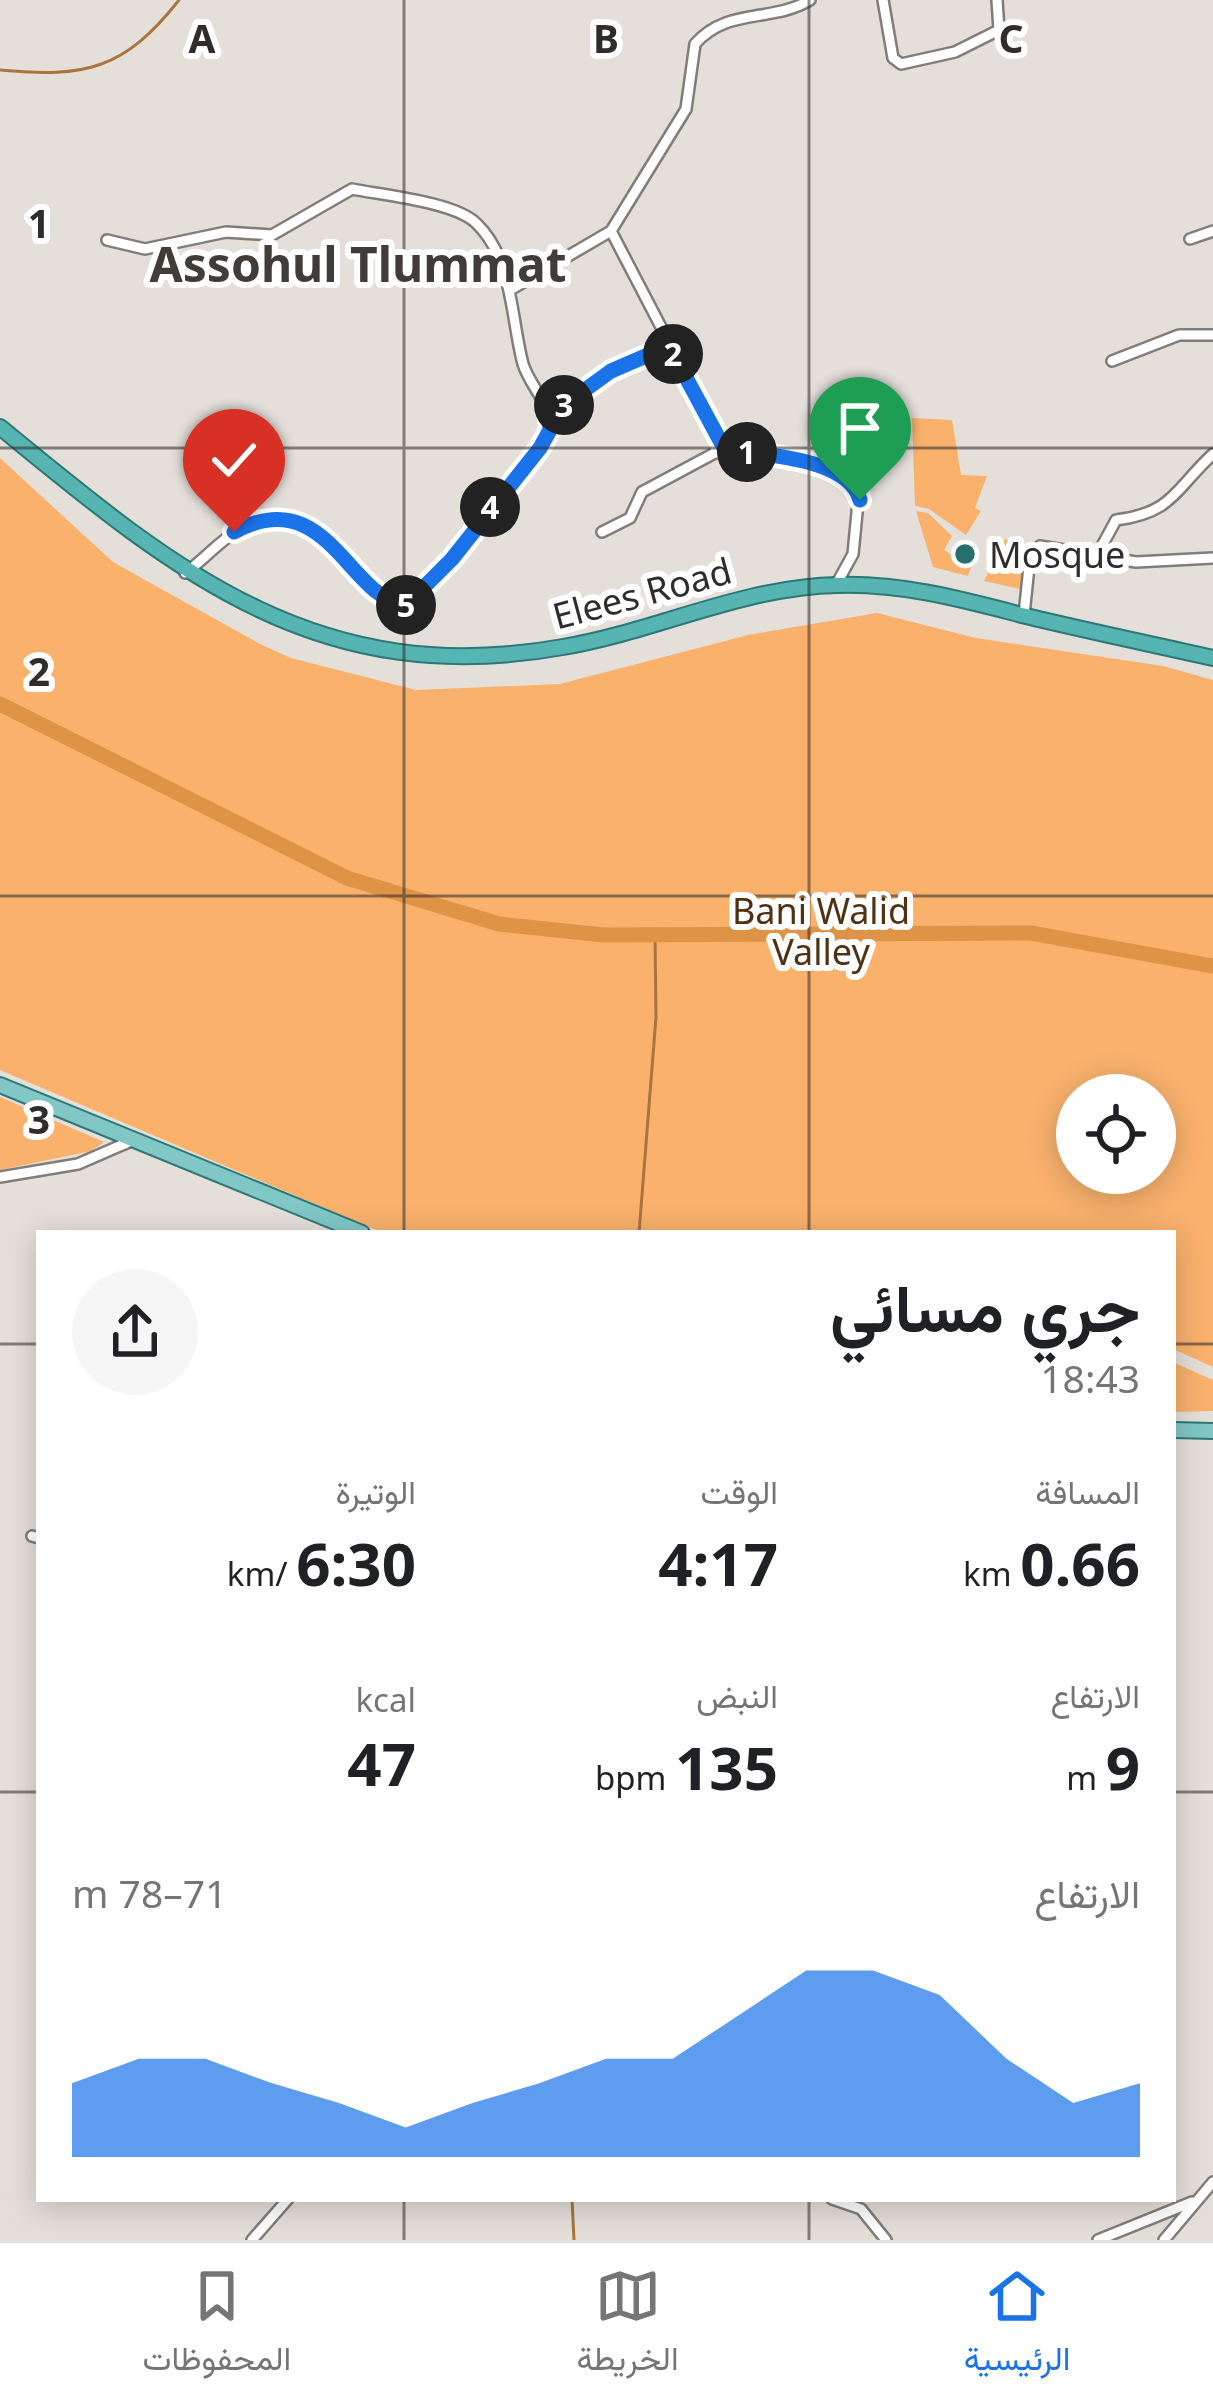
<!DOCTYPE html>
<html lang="ar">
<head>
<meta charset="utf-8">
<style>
	body { margin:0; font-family:"Noto Sans",Vazirmatn,sans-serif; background:#f6f6f6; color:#202124; direction:rtl; height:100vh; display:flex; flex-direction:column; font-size:45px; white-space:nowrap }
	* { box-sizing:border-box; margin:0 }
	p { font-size:39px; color:#757577 }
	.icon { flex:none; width:66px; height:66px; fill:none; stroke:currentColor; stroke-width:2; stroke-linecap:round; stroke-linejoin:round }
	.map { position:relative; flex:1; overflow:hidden; direction:ltr }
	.drawer { position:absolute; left:36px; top:1230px; width:1140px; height:972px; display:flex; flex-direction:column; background:#fff; border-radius:0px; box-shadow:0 6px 30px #0003; direction:rtl }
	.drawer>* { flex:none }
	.fabs { position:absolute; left:1056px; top:1074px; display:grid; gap:24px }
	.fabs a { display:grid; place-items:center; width:120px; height:120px; border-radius:50%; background:#fff; box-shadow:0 6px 30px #0003; font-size:60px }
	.pin { position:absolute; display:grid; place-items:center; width:102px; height:102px; color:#fff; margin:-123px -51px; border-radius:50% 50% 50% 0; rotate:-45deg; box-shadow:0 0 12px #0007 }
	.pin .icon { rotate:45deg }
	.km { position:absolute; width:60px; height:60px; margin:-30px; border-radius:50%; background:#222; color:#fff; font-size:33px; line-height:60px; text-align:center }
	.round { display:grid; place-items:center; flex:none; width:126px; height:126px; border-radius:63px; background:#f6f6f6 }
	.head { display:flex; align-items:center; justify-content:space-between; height:204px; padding:0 36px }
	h1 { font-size:66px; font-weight:700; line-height:90px }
	.stats { display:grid; grid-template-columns:repeat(3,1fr); gap:18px; height:204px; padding:12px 36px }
	.stats div { display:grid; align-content:center }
	.stats b { font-size:60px; font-weight:700 }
	.stats small { font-size:33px; font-weight:400 }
	.stats p { font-size:33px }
	.chart { height:336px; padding:24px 36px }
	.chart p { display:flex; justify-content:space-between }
	.chart svg { width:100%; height:216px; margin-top:12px; fill:#1a73e8; opacity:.7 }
	.dock { display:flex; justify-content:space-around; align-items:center; height:168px; border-top:3px solid #e0e0e0; background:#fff; font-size:33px; color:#757577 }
	.dock a { display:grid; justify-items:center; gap:6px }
	.dock .active { color:#1a73e8 }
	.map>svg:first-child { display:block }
</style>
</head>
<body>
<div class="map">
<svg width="1213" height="2240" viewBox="0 0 1213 2240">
	<rect width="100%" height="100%" fill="#e5dfda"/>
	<path fill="#f9b16c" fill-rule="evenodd" d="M912,418l40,2 9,55 26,1 -12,32 6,3 -15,24 -37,-26 -14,-3z
		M0,458l113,104 147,82 31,14 125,32 144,-6 188,-49 129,-22 99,25 187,28 50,14v687l-40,-18v-116h-790l-383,-163zM1155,1095v78h-78v-78z
		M916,511l12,2 24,23 -8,14 27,17 -3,9 -35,-9z
		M1005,539l15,5 4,28 -4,17 -36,-8z
		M0,1097l104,45 -13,9 -91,19z
		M1173,1362l40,18v31l-40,1z"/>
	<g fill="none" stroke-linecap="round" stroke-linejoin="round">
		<path stroke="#aa743f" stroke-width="3" d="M0,70c85,8 124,0 179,-70
			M639,1233l17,-216 -1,-82
			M572,2199l2,41"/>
		<path stroke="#de9347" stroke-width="15" d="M0,704l347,174 152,46 105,11 427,-2 182,33"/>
		<g stroke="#827d78" stroke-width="14">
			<path id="minor" d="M810,0c-38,23 -83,7 -115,44l-9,65 -75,122 113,217c44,11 102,5 135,44l-6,62 -17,31
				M883,0l10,58 8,6 54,-12 44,-22 -2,-30
				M1190,239l23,-8
				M107,240l38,9 81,-17 46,3 80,-46c30,6 104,13 125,35 36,35 34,95 46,140 6,20 26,39 27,59 0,10 -5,17 -10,26l-88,110 -45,46c-55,-3 -83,-123 -170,-74 -19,11 -33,29 -52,42
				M510,290l101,-59
				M1112,361l67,-26h34
				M549,416l62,-45 58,-24
				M602,532l28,-14 12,-26 82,-44
				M1097,555l19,-35c57,-7 59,-31 97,-66
				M1024,615l6,-58 10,-11 96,16 77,-4
				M0,1177l78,-13 53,-23
				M32,1536l7,2
				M832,2199l29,10 25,31
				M252,2240l36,-41
				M1098,2240l94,-38
				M1164,2240l49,-58"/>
		</g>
		<g stroke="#2c7876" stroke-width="18">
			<path id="primary" d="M0,1085l362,148
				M1173,1430l40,1"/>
		</g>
		<g stroke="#2c7876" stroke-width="18">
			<path id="trunk" d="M0,427c175,144 318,264 563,220 94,-16 178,-60 275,-62 65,-2 126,15 188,31 62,15 125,28 187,42"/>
		</g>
		<use href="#minor" stroke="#fff" stroke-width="9"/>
		<use href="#primary" stroke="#80c7c5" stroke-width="14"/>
		<use href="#trunk" stroke="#56b4b2" stroke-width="14"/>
	</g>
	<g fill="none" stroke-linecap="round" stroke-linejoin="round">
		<g stroke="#fff" stroke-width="24">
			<path id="route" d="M234,532c93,-51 115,68 172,73l46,-46 88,-111 10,-18 -1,-14 62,-45 58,-25 55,102c36,8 124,8 136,52"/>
		</g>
		<use href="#route" stroke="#1a73e8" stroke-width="15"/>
	</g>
	<path fill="none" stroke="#2f2d2b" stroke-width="3" stroke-opacity="0.55" d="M404,0v1233M809,0v1233M0,448h1213M0,896h1213M0,1344h39M1173,1344h40M0,1792h39M1173,1792h40M404,2199v41M809,2199v41"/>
	<circle fill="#25706e" stroke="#fff" stroke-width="4.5" cx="965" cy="554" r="12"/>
	<g text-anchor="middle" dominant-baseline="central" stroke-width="12" stroke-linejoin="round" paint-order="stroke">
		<g font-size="36" fill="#2f2d2b" stroke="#fff" text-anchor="start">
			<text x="989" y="554">Mosque</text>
		</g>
		<g font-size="36" fill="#2f2d2b" stroke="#fff">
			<text transform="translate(642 593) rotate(-15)">Elees Road</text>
		</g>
		<g font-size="36" fill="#503112" stroke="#fff">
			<text x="821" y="910">Bani Walid<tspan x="821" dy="41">Valley</tspan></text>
		</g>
		<g font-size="48" font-weight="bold" fill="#413c38" stroke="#fff">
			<text x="358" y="263">Assohul Tlummat</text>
		</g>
	</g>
	<g font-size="39" text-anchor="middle" font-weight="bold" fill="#2f2d2b" stroke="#fff" stroke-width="12" stroke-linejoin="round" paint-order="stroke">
		<text x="202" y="53">A</text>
		<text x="606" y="53">B</text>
		<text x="1011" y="53">C</text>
		<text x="39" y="238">1</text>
		<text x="39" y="686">2</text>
		<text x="39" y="1134">3</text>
	</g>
</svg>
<div class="fabs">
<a><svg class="icon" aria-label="locate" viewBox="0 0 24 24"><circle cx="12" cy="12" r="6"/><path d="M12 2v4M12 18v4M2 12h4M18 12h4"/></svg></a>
</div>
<div class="pin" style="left:860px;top:500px;background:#1e9e55"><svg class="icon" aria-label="arrive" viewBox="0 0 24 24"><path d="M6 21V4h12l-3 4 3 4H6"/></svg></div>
<div class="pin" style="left:234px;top:532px;background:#d93025"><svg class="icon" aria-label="check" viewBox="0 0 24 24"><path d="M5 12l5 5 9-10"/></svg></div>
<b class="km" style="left:747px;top:452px">1</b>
<b class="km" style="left:673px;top:354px">2</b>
<b class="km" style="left:564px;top:405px">3</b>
<b class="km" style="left:490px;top:507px">4</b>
<b class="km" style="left:406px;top:605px">5</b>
<section class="drawer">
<div class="head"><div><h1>جري مسائي</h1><p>18:43</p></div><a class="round"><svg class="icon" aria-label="share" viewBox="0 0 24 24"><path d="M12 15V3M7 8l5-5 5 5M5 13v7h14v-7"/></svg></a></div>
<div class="stats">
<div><p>المسافة</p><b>0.66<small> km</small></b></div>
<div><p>الوقت</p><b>4:17</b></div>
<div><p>الوتيرة</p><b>6:30<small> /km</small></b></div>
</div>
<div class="stats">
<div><p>الارتفاع</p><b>9<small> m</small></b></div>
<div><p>النبض</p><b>135<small> bpm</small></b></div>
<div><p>kcal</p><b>47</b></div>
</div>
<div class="chart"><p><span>الارتفاع</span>71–78 m</p>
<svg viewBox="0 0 160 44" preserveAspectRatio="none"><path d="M0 44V29L10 24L20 24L30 29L40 33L50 38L60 33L70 29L80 24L90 24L100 15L110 6L120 6L130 11L140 24L150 33L160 29V44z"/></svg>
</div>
</section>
</div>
<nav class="dock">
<a class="active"><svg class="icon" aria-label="home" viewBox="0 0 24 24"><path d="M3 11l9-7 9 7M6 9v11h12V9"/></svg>الرئيسية</a>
<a><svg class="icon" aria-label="map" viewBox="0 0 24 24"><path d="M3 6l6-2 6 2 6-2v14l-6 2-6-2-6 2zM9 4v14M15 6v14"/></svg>الخريطة</a>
<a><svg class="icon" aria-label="saved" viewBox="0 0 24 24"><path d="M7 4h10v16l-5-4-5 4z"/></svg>المحفوظات</a>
</nav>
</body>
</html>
